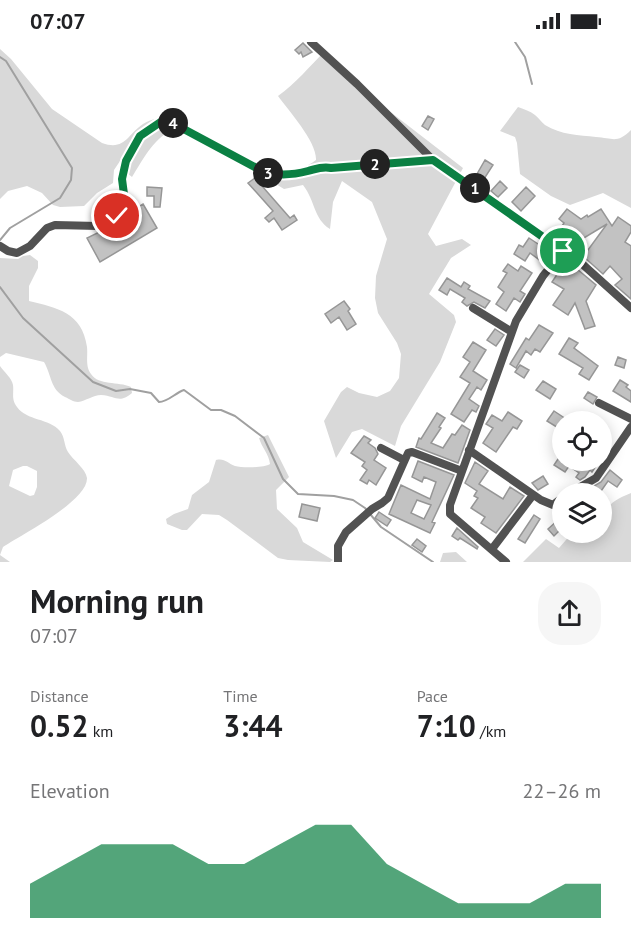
<!DOCTYPE html>
<html lang="en">
<head>
<meta charset="utf-8">
<style>
	body { margin:0; font-family:"PT Sans",sans-serif; background:#f6f6f6; color:#202124; height:100vh; display:flex; flex-direction:column; font-size:22px; white-space:nowrap }
	* { box-sizing:border-box; margin:0 }
	p { font-size:20px; color:#757577 }
	.icon { flex:none; width:33px; height:33px; fill:none; stroke:currentColor; stroke-width:2; stroke-linecap:round; stroke-linejoin:round }
	.map { position:relative; height:520px; overflow:hidden }
	.side { display:flex; flex-direction:column; background:#fff; flex:1 }
	.side>* { flex:none }
	.tools { position:absolute; left:552px; top:369px; display:grid; gap:12px }
	.tools a { display:grid; place-items:center; width:60px; height:60px; border-radius:50%; background:#fff; box-shadow:0 3px 15px #0003; font-size:30px }
	.pin { position:absolute; display:grid; place-items:center; width:51px; height:51px; color:#fff; margin:-26px; border:3px solid #fff; border-radius:50%; box-shadow:0 2px 6px #0007 }
	.km { position:absolute; width:30px; height:30px; margin:-15px; border-radius:50%; background:#222; color:#fff; font-size:16px; line-height:30px; text-align:center }
	.round { display:grid; place-items:center; flex:none; width:63px; height:63px; border-radius:24px; background:#f6f6f6 }
	.summary { display:flex; align-items:center; justify-content:space-between; height:102px; padding:0 30px }
	h1 { font-size:33px; font-weight:700; line-height:45px }
	.stats { display:grid; grid-template-columns:repeat(3,1fr); gap:9px; height:102px; padding:6px 30px }
	.stats div { display:grid; align-content:center }
	.stats b { font-size:30px; font-weight:700 }
	.stats small { font-size:16px; font-weight:400 }
	.stats p { font-size:16px }
	.chart { height:168px; padding:12px 30px }
	.chart p { display:flex; justify-content:space-between }
	.chart svg { width:100%; height:108px; margin-top:6px; fill:#0b8043; opacity:.7 }
	.status { display:flex; justify-content:space-between; align-items:center; height:42px; padding:0 30px; background:#fff; direction:ltr }
	.status svg { height:16px; fill:currentColor }
	.map>svg:first-child { display:block }
</style>
</head>
<body>
<div class="status"><b>07:07</b><svg viewBox="0 0 49 12"><path d="M0 12V9h3v3zM5 12V6h3v6zM10 12V3h3v9zM15 12V0h3v12zM26 1h20v11H26zM47 4h2v5h-2z"/></svg></div>
<div class="map">
<svg width="631" height="520" viewBox="0 0 631 520">
	<rect width="100%" height="100%" fill="#fff"/>
	<path fill="#d9d9d9" fill-rule="evenodd" d="M0,7l11,10 41,50 50,34c23,8 25,-8 41,-19 8,-5 19,-7 28,-9l8,5 -3,8c-22,9 -32,30 -44,49l-5,-4 -3,-11 -4,-1 -6,9 -1,13 -16,10 -13,13 -24,1 -7,-2 -11,-12 -15,-7 -19,5 -8,8z
		M325,9l59,56 79,61 -35,66 8,12 26,-7 9,6 -20,13 -22,36 25,21 2,7 -16,40 -39,64 -6,20 -33,-17 -10,3 -16,26 -12,-37 17,-29 6,-5 12,6 18,4 13,-6 9,-13 2,-24 -4,-11 -19,-30 -3,-15 1,-22 11,-37 -15,-37 -30,-21 -9,21 -3,27c-17,-11 -14,-27 -27,-44l-19,4 -18,-11 -3,-9c19,4 38,3 53,-9 1,-18 -27,-49 -38,-64 18,-13 31,-29 47,-45z
		M518,65c5,2 12,4 17,8 4,3 6,7 10,10 16,10 34,10 51,12 17,1 21,7 35,-7v78l-28,-15 -33,12 -19,-9 -31,-22 -3,-31 -2,-6 -15,-6z
		M30,213l8,6v7l-9,18v15c28,7 53,11 58,46 1,9 -2,19 4,27 8,12 27,7 40,13l1,6c-13,11 -16,3 -31,2 -8,0 -15,6 -23,7 -5,0 -8,-3 -13,-5 -15,-8 -13,-21 -21,-35l-38,-9 -6,4v-99l18,1 5,-3z
		M0,324c4,6 12,12 13,19 1,8 -2,14 4,22 10,14 32,11 43,24 5,6 4,15 8,21 5,8 18,17 19,26 1,23 -66,57 -84,69l-3,8 10,7h-10zM23,424h4l10,5v16l-3,8 -4,1 -21,-10 4,-16z
		M268,393l21,42 -13,13 1,19 20,19 6,14 30,18 -3,2 -42,-2 -10,-2 -51,-38 -8,-5 -17,-1 -15,16h-5l-15,-6 -1,-5 8,-5 14,-5 4,-14 17,-13 7,-22c9,-2 11,3 19,6 7,2 29,2 35,-2 -1,-10 -8,-16 -11,-26z
		M631,451v69h-108l23,-23 13,9 13,-15 30,-1c0,-24 7,-30 29,-39z
		M456,510l11,10h-27l3,-9z"/>
	<g fill="none" stroke-linecap="round" stroke-linejoin="round">
		<path stroke="#a0a0a0" stroke-width="2" d="M515,0l10,15 7,27
			M0,15l6,4 66,107 -1,12 -11,18 -50,30 -10,12
			M0,245l23,31 70,64 23,9 14,-2 21,4 8,9c9,0 16,-9 25,-12l27,20h10l14,6 29,22 19,41 15,15 36,2 19,4 12,8 16,19 52,35"/>
	</g>
	<path fill="#c2c2c2" stroke="#969696" stroke-width="1.5" fill-rule="evenodd" d="M303,1l9,9 -9,5 -2,-5 -2,2 -4,-4z
		M428,74l6,3 -6,11 -6,-4z
		M485,118l8,5 -9,14 -7,-5z
		M255,136l35,40 4,-3 3,5 -15,10 -8,-12 -5,4 -4,-4 8,-7 -25,-28z
		M500,139l7,7 -9,9 -7,-6z
		M147,145l15,1 -2,19h-6v-11h-7z
		M526,145l9,9 -14,15 -9,-9z
		M143,162l14,24 -57,34 -13,-24 33,-16 5,-7z
		M567,167l14,10 6,-4 1,2 13,-8 11,17 6,-9 13,9v6l-6,10 6,4v53l-16,-14 7,-6 -12,-13 -7,8 -19,-17 -29,-20 9,-14 -5,-4zM607,182l-19,26 -11,-8z
		M529,196l24,16 -8,10 -15,-11 -5,8 -11,-7 5,-9 4,2z
		M565,217l31,26 -10,16 9,25 -10,3 -10,-26 -7,12 -15,-10 11,-16 -12,-7 8,-12 -3,-2z
		M508,222l10,7 3,-5 11,7 -12,18 5,3 -5,8 -6,-4 -8,13 -10,-7 8,-12 -6,-5 9,-14 -4,-2z
		M447,236l14,9 3,-5 6,4 -2,3 22,12 -5,7 -11,-6 -7,4 -5,-4 3,-4 -15,-9 -3,6 -8,-5z
		M344,259l6,8 -2,2 8,13 -9,6 -8,-13 -8,6 -6,-9z
		M539,283l14,8 -13,19 -5,-3 -4,6 -5,-4 -10,17 -6,-4 16,-26 3,2z
		M495,287l9,6 -8,11 -9,-6z
		M569,296l9,5 -4,5 24,18 -9,14 -10,-6 4,-6 -24,-14z
		M473,300l13,8 -13,21 14,9 -6,10 -4,-3 -8,12 10,7 -3,6 -4,-2 -8,12 -13,-8 19,-31 -10,-6 10,-15 -7,-5z
		M618,315l8,3 -2,8 -9,-3z
		M520,323l9,5 -5,8 -9,-6z
		M620,338l8,5 -2,2 5,4v11l-18,-11z
		M543,339l13,8 -6,10 -14,-9z
		M588,350l9,5 -4,7 -9,-6z
		M554,369l12,8 -4,3 -2,7 -13,-8z
		M508,370l14,9 -5,8 -4,-2 -17,25 -13,-9 10,-15 -7,-4 6,-9 10,6z
		M437,371l8,5 -6,9 2,1 -10,15 12,5 9,-14 3,1 7,-10 8,5 -12,33 -42,-16 3,-9 2,1z
		M364,394l7,4 -3,3 7,5 3,6 -4,6 12,8 -10,17 -7,-5 -2,4 -7,-4 7,-10 -5,-4 3,-4 -14,-9z
		M562,411v7h38l-8,12 -2,-2 -5,7 -5,3 -4,-3 3,-4 -10,-7 -4,6 -11,-7z
		M418,419l36,14 -22,47 3,1 -5,10 -41,-19 12,-29 29,14 6,-17 -12,-5 -2,5 -10,-5zM417,458l14,5 -7,14 -13,-6z
		M475,420l13,9 -9,13 24,15 7,-12 14,9 -28,37 -15,-10 4,-6 -14,-9 7,-10 -4,-2 3,-5 -12,-8z
		M610,428l12,10 -5,7 -9,-6 -9,13h-17l5,-3 3,2 4,-7 7,-4z
		M543,434l5,8 -10,6 -6,-7z
		M302,462l18,4 -3,13 -18,-4z
		M379,470l12,8 -4,6 -12,-8z
		M534,473l6,4 -15,24 -7,-4z
		M559,477l3,4v5l-8,8 -6,-7z
		M457,486l21,19 -1,2 -17,-11 -2,2 -6,-4z
		M417,497l9,7 -4,6 -10,-7z"/>
	<g fill="none" stroke-linecap="round" stroke-linejoin="round">
		<path stroke="#525252" stroke-width="8" d="M311,0l46,42 76,76 147,102 51,46
			M0,204l8,5 9,2 13,-7 17,-18 8,-3 43,1 19,-10 8,-14 -3,-23 4,-18 14,-24 25,-18 99,53c16,4 29,3 44,-1 8,-2 14,-5 23,-3l102,-8
			M473,266l39,24
			M599,361l32,16
			M381,406l23,12
			M469,408l72,50 12,5 9,-7
			M568,452l28,-16 35,-51
			M492,507l41,-54
			M338,520v-16l8,-14 26,-23 10,-6 6,-5 20,-45 4,-1 50,19
			M506,520l-56,-48v-9l66,-184 27,-45 20,-25"/>
	</g>
	<g fill="none" stroke-linecap="round" stroke-linejoin="round">
		<g stroke="#fff" stroke-width="12">
			<path id="route" d="M117,174l8,-14 -3,-23 4,-18 14,-25 25,-17 99,53c15,4 29,3 44,-1 8,-2 14,-5 23,-3l102,-8 130,91"/>
		</g>
		<use href="#route" stroke="#0b8043" stroke-width="8"/>
	</g>
</svg>
<div class="tools">
<a><svg class="icon" aria-label="locate" viewBox="0 0 24 24"><circle cx="12" cy="12" r="6"/><path d="M12 2v4M12 18v4M2 12h4M18 12h4"/></svg></a>
<a><svg class="icon" aria-label="layers" viewBox="0 0 24 24"><path d="M12 4l9 5-9 5-9-5zM3 14l9 5 9-5"/></svg></a>
</div>
<div class="pin" style="left:563px;top:209px;background:#1e9e55"><svg class="icon" aria-label="arrive" viewBox="0 0 24 24"><path d="M6 21V4h12l-3 4 3 4H6"/></svg></div>
<div class="pin" style="left:117px;top:174px;background:#d93025"><svg class="icon" aria-label="check" viewBox="0 0 24 24"><path d="M5 12l5 5 9-10"/></svg></div>
<b class="km" style="left:475px;top:146px">1</b>
<b class="km" style="left:375px;top:122px">2</b>
<b class="km" style="left:268px;top:131px">3</b>
<b class="km" style="left:173px;top:81px">4</b>
</div>
<section class="side">
<div class="summary"><div><h1>Morning run</h1><p>07:07</p></div><a class="round"><svg class="icon" aria-label="share" viewBox="0 0 24 24"><path d="M12 15V3M7 8l5-5 5 5M5 13v7h14v-7"/></svg></a></div>
<div class="stats">
<div><p>Distance</p><b>0.52<small> km</small></b></div>
<div><p>Time</p><b>3:44</b></div>
<div><p>Pace</p><b>7:10<small> /km</small></b></div>
</div>
<div class="chart"><p><span>Elevation</span>22–26 m</p>
<svg viewBox="0 0 160 44" preserveAspectRatio="none"><path d="M0 44V30L10 22L20 14L30 14L40 14L50 22L60 22L70 14L80 6L90 6L100 22L110 30L120 38L130 38L140 38L150 30L160 30V44z"/></svg>
</div>
</section>
</body>
</html>
